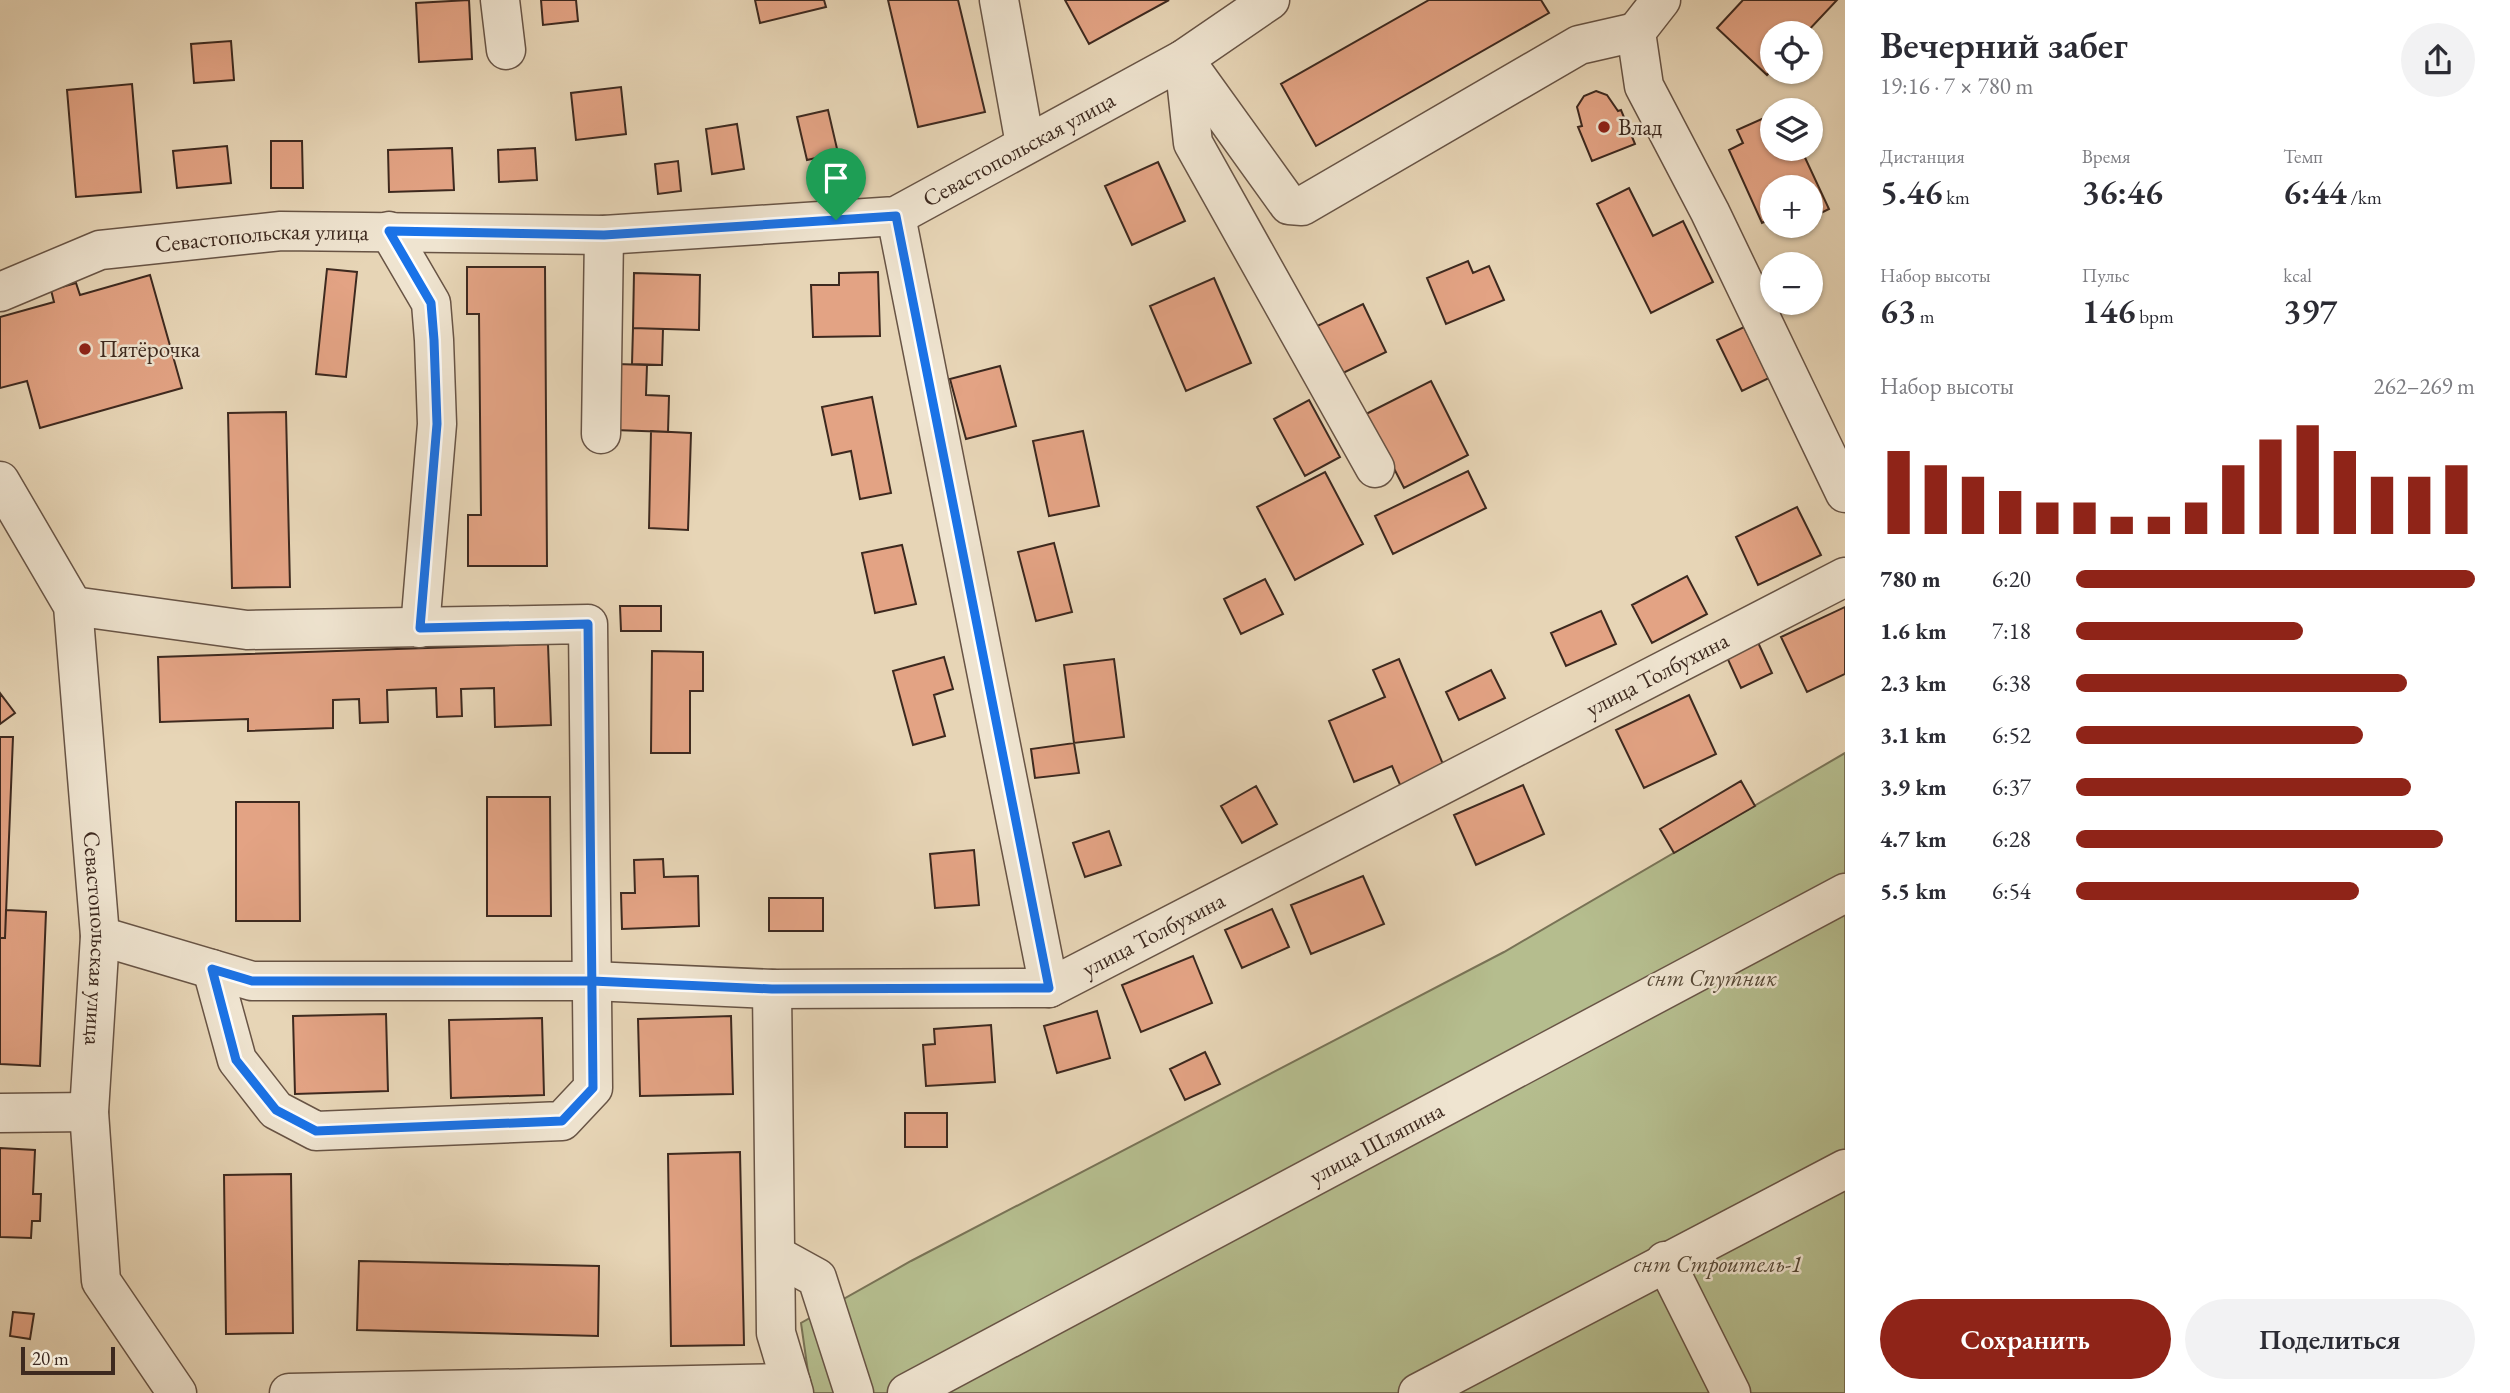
<!DOCTYPE html>
<html lang="ru">
<head>
<meta charset="utf-8">
<style>
	body { margin:0; font-family:"EB Garamond",serif; background:#f2f2f3; color:#2b2b33; height:100vh; display:flex; flex-direction:column; font-size:26px; white-space:nowrap }
	* { box-sizing:border-box; margin:0 }
	p { font-size:23px; color:#7c7c81 }
	.icon { flex:none; width:38px; height:38px; fill:none; stroke:currentColor; stroke-width:2; stroke-linecap:round; stroke-linejoin:round }
	.map { position:relative; flex:1; overflow:hidden }
	.drawer { display:flex; flex-direction:column; background:#fff; width:665px }
	.drawer>* { flex:none }
	.controls { position:absolute; left:1760px; top:21px; display:grid; gap:14px }
	.controls a { display:grid; place-items:center; width:63px; height:63px; border-radius:50%; background:#fff; box-shadow:0 2px 5px #0004; font-size:35px }
	.scale { position:absolute; left:21px; bottom:18px; width:94px; box-sizing:border-box; padding-left:7px; border:4px solid #3d291f; border-top:0; font-size:19px; line-height:24px; white-space:nowrap; color:#3d291f; -webkit-text-stroke:5px #efe4d0; paint-order:stroke }
	.pin { position:absolute; display:grid; place-items:center; width:60px; height:60px; color:#fff; margin:-72px -30px; border-radius:50% 50% 50% 0; rotate:-45deg; box-shadow:0 0 7px #0007 }
	.pin .icon { rotate:45deg }
	.round { display:grid; place-items:center; flex:none; width:74px; height:74px; border-radius:37px; background:#f2f2f3 }
	.head { display:flex; align-items:center; justify-content:space-between; height:119px; padding:0 35px }
	h1 { font-size:38px; font-weight:600; line-height:52px }
	.stats { display:grid; grid-template-columns:repeat(3,1fr); gap:10px; height:119px; padding:7px 35px }
	.stats div { display:grid; align-content:center }
	.stats b { font-size:35px; font-weight:600 }
	.stats small { font-size:19px; font-weight:400 }
	.stats p { font-size:19px }
	.chart { height:196px; padding:14px 35px }
	.chart p { display:flex; justify-content:space-between }
	.chart svg { width:100%; height:126px; margin-top:7px; stroke:#8f2418; stroke-width:6 }
	.cta { display:flex; gap:14px; margin-top:auto; padding:14px 35px }
	.cta a { flex:1; height:80px; border-radius:42px; background:#8f2418; color:#fff; font-size:28px; font-weight:600; line-height:80px; text-align:center }
	.cta a+a { background:#f2f2f3; color:#2b2b33 }
	ul { padding:0 35px; list-style:none; font-size:23px }
	li { display:grid; grid-template-columns:112px 84px 1fr; align-items:center; height:52px }
	li i { height:18px; border-radius:9px; background:#8f2418 }
	main { display:flex; flex:1; min-height:0 }
	.map>svg:first-child { display:block }
</style>
</head>
<body>
<main>
<div class="map">
<svg width="1845" height="1393" viewBox="0 0 1845 1393">
	<rect width="100%" height="100%" fill="#e7d5b6"/>
	<filter id="stains"><feTurbulence type="fractalNoise" baseFrequency=".00286" numOctaves="4"/><feColorMatrix values="0 0 0 0 .2 0 0 0 0 .09 0 0 0 0 .02 0 0 0 .5 -.17"/></filter>
	<radialGradient id="worn" r=".72"><stop offset=".6" stop-color="#630" stop-opacity="0"/><stop offset="1" stop-color="#630" stop-opacity=".3"/></radialGradient>
	<path fill="#b5bd8e" stroke="#797356" stroke-width="2" d="M1845,753v640h-1034l-10,-70 110,-62 593,-309z"/>
	<path fill="#e3a384" stroke="#3d291f" stroke-width="2" d="M469,0l3,59 -53,3 -3,-59z
		M541,0h35l2,21 -35,4z
		M755,0h69l2,7 -66,16z
		M888,0h70l27,112 -67,15z
		M1065,0h104l-80,44z
		M1429,0h112l8,13 -233,133 -35,-62z
		M1743,0h94l-31,33h-33v36l-6,6 -50,-47z
		M231,41l3,39 -40,3 -3,-39z
		M132,84l9,108 -65,5 -9,-107z
		M621,87l5,47 -50,6 -5,-47z
		M1596,91l11,4 11,16 3,-1 14,34 -43,17 -14,-34 4,-1 -5,-19 7,-11z
		M828,110l10,43 -31,7 -10,-43z
		M1773,114v35h28l28,60 -18,9v-31h-38v31l-11,5 -33,-73 14,-7 -6,-13z
		M737,124l7,45 -32,5 -6,-45z
		M271,141h31l1,47h-32z
		M227,146l4,37 -54,5 -4,-37z
		M452,148l2,42 -65,2 -1,-42z
		M535,148l2,32 -38,2 -1,-32z
		M678,161l3,30 -23,3 -3,-30z
		M1158,162l27,59 -53,24 -27,-59z
		M1629,188l24,48 30,-15 30,61 -62,31 -54,-109z
		M1468,261l5,12 16,-7 15,34 -58,24 -19,-46z
		M467,267h78l2,299h-79v-51h13l-2,-201h-12z
		M327,269l30,3 -11,105 -30,-3z
		M878,272l2,64 -67,1 -2,-52h28v-12z
		M634,273l66,2 -1,55 -66,-2z
		M150,275l32,113 -142,40 -13,-47 -27,7v-71l54,-15 -3,-12 25,-7 4,12z
		M1214,278l37,85 -65,28 -36,-85z
		M1363,304l23,48 -49,24 -24,-48z
		M1744,327l25,51 -27,13 -25,-51z
		M633,328l30,1 -1,36 -30,-1z
		M617,364l30,1 -1,30 23,1 -1,36 -53,-2z
		M1000,366l16,60 -50,13 -16,-60z
		M1431,381l37,74 -64,33 -38,-74z
		M872,397l19,96 -31,6 -9,-48 -19,4 -10,-48z
		M1309,400l31,57 -35,19 -31,-57z
		M286,412l4,175 -58,1 -4,-175z
		M651,431l40,2 -3,97 -39,-2z
		M1083,431l16,75 -50,10 -16,-75z
		M1468,471l18,37 -93,46 -18,-38z
		M1325,472l38,72 -68,36 -38,-73z
		M1797,507l24,48 -63,30 -22,-48z
		M1054,543l18,69 -36,9 -18,-69z
		M902,545l14,59 -41,9 -13,-60z
		M1687,576l20,38 -55,29 -20,-38z
		M1265,579l18,35 -42,20 -17,-35z
		M620,606h41v25h-40z
		M1845,607v67l-38,18 -26,-55z
		M1601,611l15,33 -50,22 -15,-33z
		M1756,638l16,35 -31,15 -16,-35z
		M548,644l3,81 -56,2 -1,-39 -33,1 1,27 -25,1 -1,-29 -49,2 1,32 -28,1 -1,-24 -26,1v28l-85,3v-12l-88,3 -2,-65z
		M652,651l51,1v39h-13v62h-39z
		M944,657l9,32 -19,6 11,41 -32,9 -20,-74z
		M1114,659l10,78 -50,6 -10,-78z
		M1399,659l46,110 -44,18 -9,-21 -38,16 -25,-61 56,-24 -12,-27z
		M1491,670l14,28 -46,22 -13,-28z
		M0,693l15,20 -15,11z
		M1689,695l27,59 -72,34 -28,-58z
		M0,737h13l-8,201h-5z
		M1074,743l5,30 -44,5 -4,-29z
		M1741,781l14,25 -81,47 -14,-24z
		M1523,785l21,49 -68,31 -22,-50z
		M1256,786l21,38 -35,19 -21,-37z
		M487,797h63l1,119h-64z
		M236,802h63l1,119h-64z
		M1109,831l12,34 -36,12 -12,-34z
		M974,850l5,55 -44,3 -5,-54z
		M663,859l1,18 34,-1 1,50 -77,3 -1,-36h14l-1,-33z
		M1363,876l21,48 -73,30 -20,-49z
		M769,898h54v33h-54z
		M1272,909l17,38 -47,21 -17,-38z
		M6,910l40,2 -6,154 -40,-2v-126h5z
		M1193,956l19,47 -71,29 -19,-47z
		M1097,1011l13,47 -53,15 -13,-47z
		M386,1014l2,77 -93,3 -2,-78z
		M731,1016l2,78 -93,2 -2,-77z
		M542,1018l2,77 -93,3 -2,-78z
		M991,1025l4,57 -69,4 -3,-41 12,-1 -1,-15z
		M1205,1052l15,32 -35,16 -15,-31z
		M905,1113h42v34h-42z
		M0,1148l35,2 -2,44h8l-1,27h-8l-1,17 -31,-1z
		M740,1152l4,193 -73,1 -3,-192z
		M291,1174l2,159 -67,1 -2,-159z
		M359,1261l240,5 -1,70 -241,-6z
		M13,1312l21,2 -4,25 -20,-3z"/>
	<g fill="none" stroke-linecap="round" stroke-linejoin="round">
		<g stroke="#685445" stroke-width="41">
			<g id="minor">
				<path d="M500,0l6,50"/>
				<path d="M999,0l26,144"/>
				<path d="M1661,0l-25,32 8,54 66,126 135,281"/>
				<path d="M1184,59l105,146 13,1 277,-161 57,-13"/>
				<path d="M1184,61l9,82 182,325"/>
				<path d="M896,216l153,772"/>
				<path d="M389,231l42,72 3,37 3,84 -17,204"/>
				<path id="s1" d="M0,292l100,-42 181,-19 323,4 292,-19 288,-157 86,-59"/>
				<path d="M601,434l3,-199"/>
				<path id="s2" d="M0,481l73,125 27,330 -11,176 12,169 76,112"/>
				<path d="M73,606l174,24 341,-6 5,464 -31,33 -246,10 -40,-21 -39,-50 -25,-91"/>
				<path id="s3" d="M100,936l152,45h340l180,8 277,-1 796,-411"/>
				<path d="M772,989l4,344 18,60"/>
				<path d="M0,1113l89,-1"/>
				<path d="M777,1256l40,22 37,115"/>
				<path d="M1665,1261l66,132"/>
				<path d="M289,1393l502,-10"/>
				<path id="s4" d="M907,1393l938,-500"/>
				<path d="M1418,1393l427,-224"/>
			</g>
		</g>
		<use href="#minor" stroke="#efe4d0" stroke-width="38"/>
	</g>
	<g fill="none" stroke-linecap="round" stroke-linejoin="round">
		<g stroke="#fff" stroke-width="14">
			<path id="route" d="M836,220l-232,15 -215,-4 42,72 3,37 3,84 -17,204 168,-4 5,464 -31,33 -246,10 -40,-21 -40,-50 -24,-91 40,12h340l180,8 277,-1 -153,-772 -60,4"/>
		</g>
		<use href="#route" stroke="#1a73e8" stroke-width="9"/>
	</g>
	<g fill="#8f2418" stroke="#efe4d0" stroke-width="2.5">
		<circle cx="1604" cy="127" r="7"/>
		<circle cx="85" cy="349" r="7"/>
	</g>
	<g text-anchor="middle" dominant-baseline="central" stroke-width="5" stroke-linejoin="round" paint-order="stroke">
		<g font-size="23" fill="#3d291f" stroke="#efe4d0" text-anchor="start">
			<text x="1618" y="127">Влад</text>
			<text x="99" y="349">Пятёрочка</text>
		</g>
		<g font-size="23" fill="#3d291f" stroke="#efe4d0">
			<text stroke="none"><textPath href="#s1" startOffset="1046">Севастопольская улица</textPath></text>
			<text stroke="none"><textPath href="#s1" startOffset="271">Севастопольская улица</textPath></text>
			<text stroke="none"><textPath href="#s3" startOffset="1640">улица Толбухина</textPath></text>
			<text stroke="none"><textPath href="#s3" startOffset="1073">улица Толбухина</textPath></text>
			<text stroke="none"><textPath href="#s2" startOffset="478">Севастопольская улица</textPath></text>
			<text stroke="none"><textPath href="#s4" startOffset="532">улица Шляпина</textPath></text>
		</g>
		<g font-size="23" font-style="italic" fill="#554735" stroke="#efe4d0">
			<text x="1712" y="978">снт Спутник</text>
			<text x="1718" y="1264">снт Строитель-1</text>
		</g>
	</g>
	<rect width="100%" height="100%" filter="url(#stains)"/>
	<rect width="100%" height="100%" fill="url(#worn)"/>
</svg>
<div class="controls">
<a><svg class="icon" aria-label="locate" viewBox="0 0 24 24"><circle cx="12" cy="12" r="6"/><path d="M12 2v4M12 18v4M2 12h4M18 12h4"/></svg></a>
<a><svg class="icon" aria-label="layers" viewBox="0 0 24 24"><path d="M12 4l9 5-9 5-9-5zM3 14l9 5 9-5"/></svg></a>
<a>+</a>
<a>−</a>
</div>
<div class="scale">20 m</div>
<div class="pin" style="left:836px;top:220px;background:#1e9e55"><svg class="icon" aria-label="arrive" viewBox="0 0 24 24"><path d="M6 21V4h12l-3 4 3 4H6"/></svg></div>
</div>
<section class="drawer">
<div class="head"><div><h1>Вечерний забег</h1><p>19:16 · 7 × 780 m</p></div><a class="round"><svg class="icon" aria-label="share" viewBox="0 0 24 24"><path d="M12 15V3M7 8l5-5 5 5M5 13v7h14v-7"/></svg></a></div>
<div class="stats">
<div><p>Дистанция</p><b>5.46<small> km</small></b></div>
<div><p>Время</p><b>36:46</b></div>
<div><p>Темп</p><b>6:44<small> /km</small></b></div>
</div>
<div class="stats">
<div><p>Набор высоты</p><b>63<small> m</small></b></div>
<div><p>Пульс</p><b>146<small> bpm</small></b></div>
<div><p>kcal</p><b>397</b></div>
</div>
<div class="chart"><p><span>Набор высоты</span>262–269 m</p>
<svg viewBox="0 0 160 44" preserveAspectRatio="none"><path d="M5 44V15M15 44V20M25 44V24M35 44V29M45 44V33M55 44V33M65 44V38M75 44V38M85 44V33M95 44V20M105 44V11M115 44V6M125 44V15M135 44V24M145 44V24M155 44V20"/></svg>
</div>
<ul>
<li><b>780 m</b>6:20<i style="width:100%"></i></li>
<li><b>1.6 km</b>7:18<i style="width:57%"></i></li>
<li><b>2.3 km</b>6:38<i style="width:83%"></i></li>
<li><b>3.1 km</b>6:52<i style="width:72%"></i></li>
<li><b>3.9 km</b>6:37<i style="width:84%"></i></li>
<li><b>4.7 km</b>6:28<i style="width:92%"></i></li>
<li><b>5.5 km</b>6:54<i style="width:71%"></i></li>
</ul>
<div class="cta"><a>Сохранить</a><a>Поделиться</a></div>
</section>
</main>
</body>
</html>
